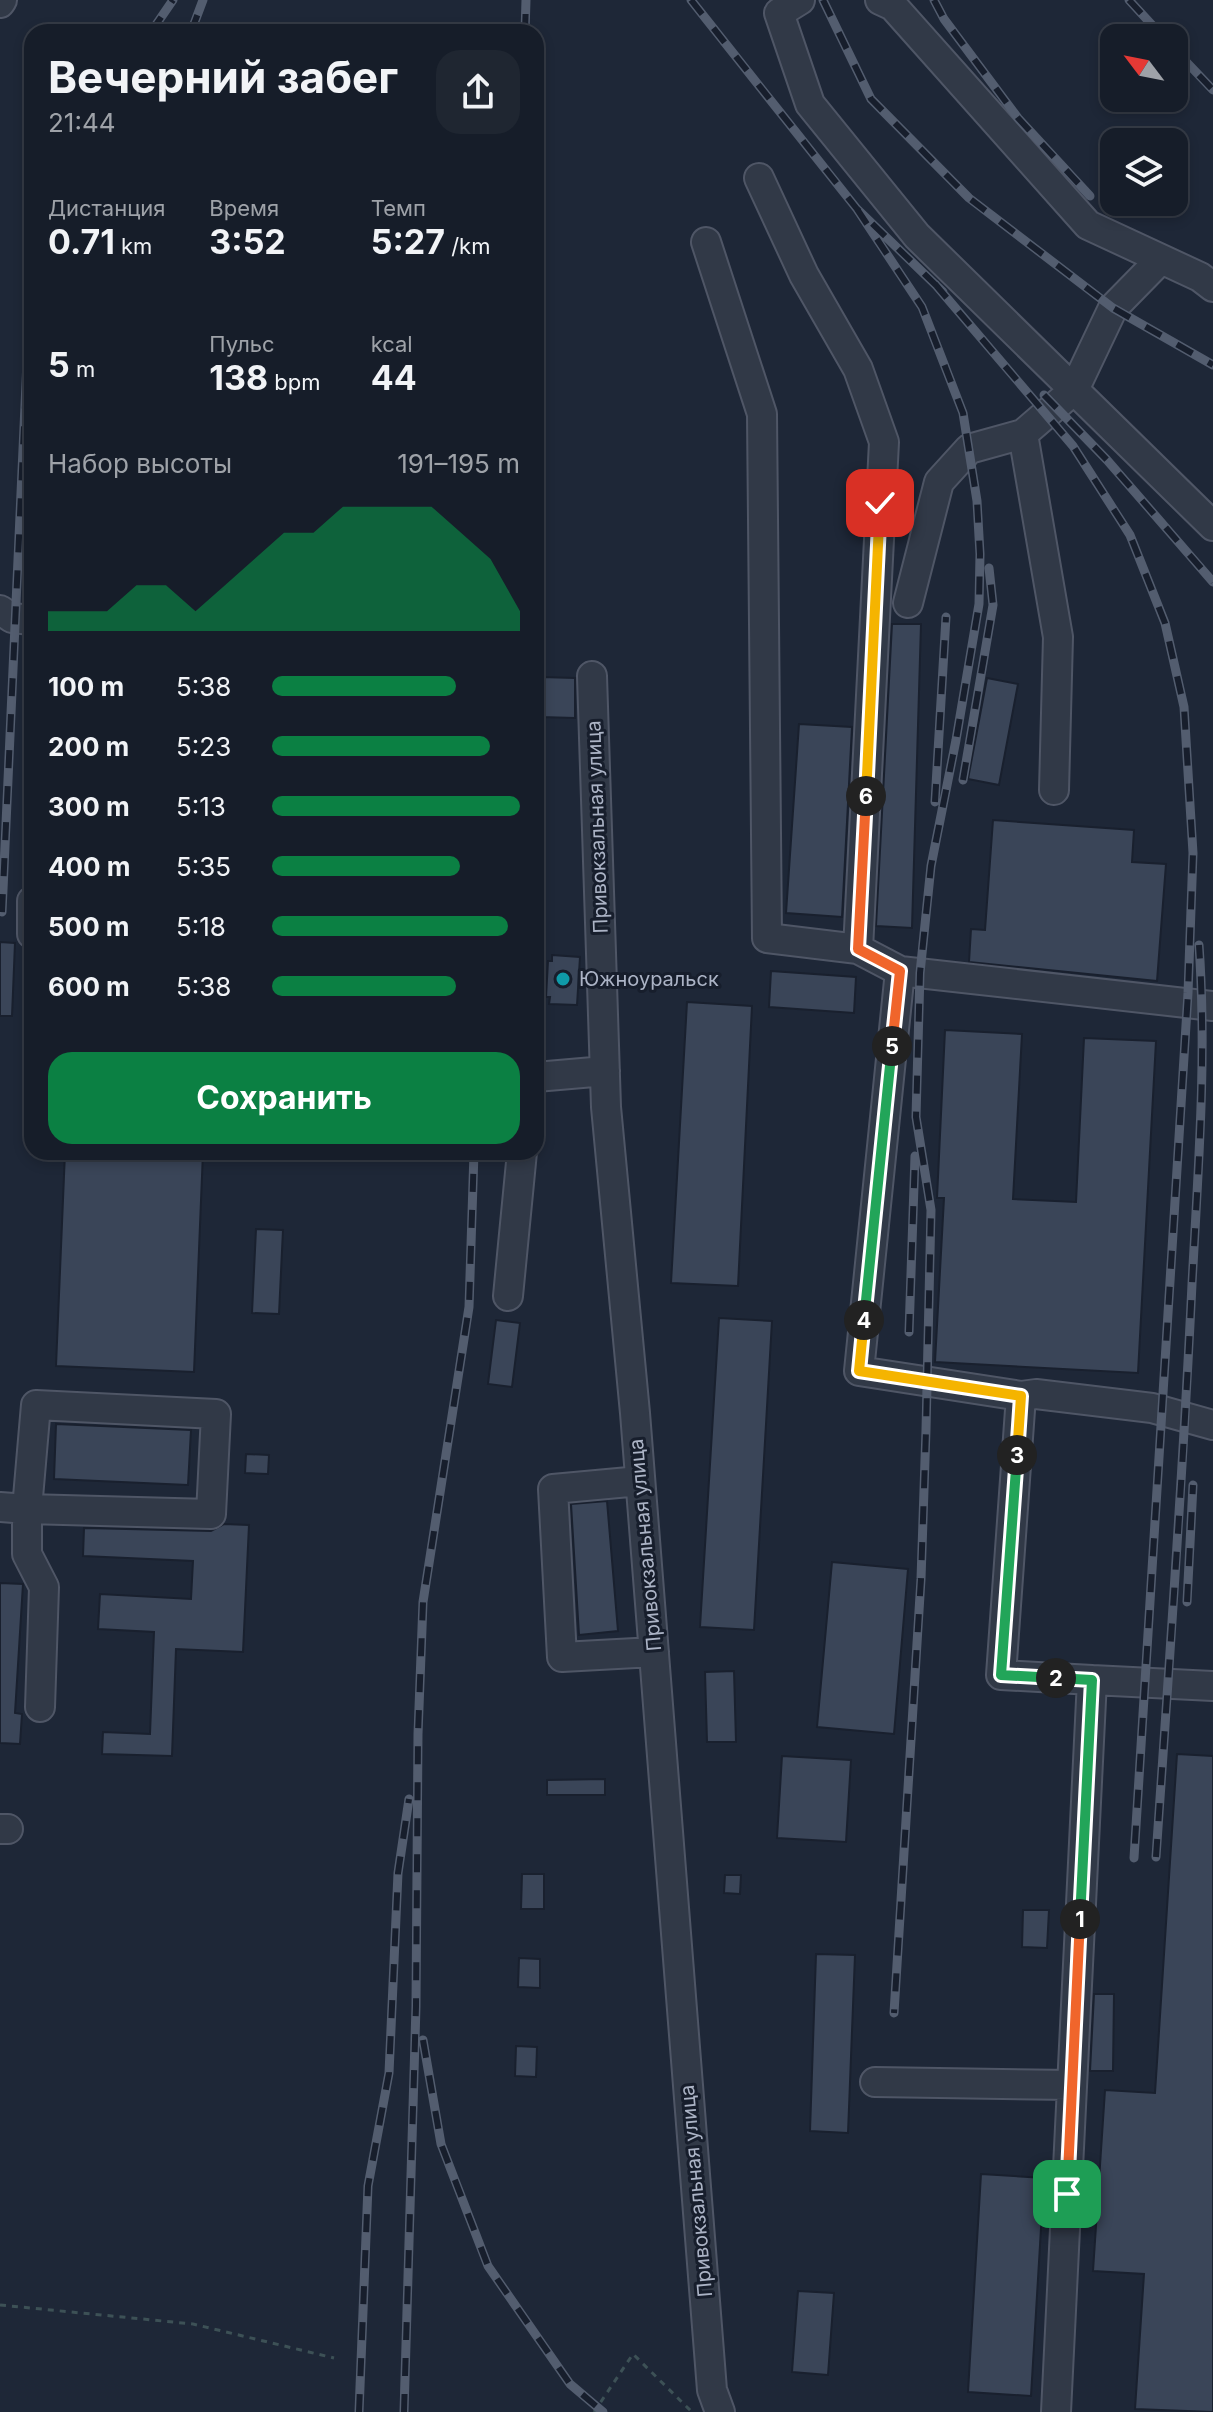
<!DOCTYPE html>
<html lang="ru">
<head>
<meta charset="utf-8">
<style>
	body { margin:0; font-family:Inter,sans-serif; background:#1f2631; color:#f1f3f6; height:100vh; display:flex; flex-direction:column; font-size:30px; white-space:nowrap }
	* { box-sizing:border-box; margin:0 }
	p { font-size:26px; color:#9ea2a8 }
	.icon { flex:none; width:44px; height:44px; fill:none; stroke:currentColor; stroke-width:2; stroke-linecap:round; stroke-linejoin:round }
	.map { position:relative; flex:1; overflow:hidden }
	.drawer { position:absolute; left:24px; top:24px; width:520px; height:1136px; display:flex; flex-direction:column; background:#161d29; border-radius:24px; box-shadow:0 4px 12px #0003,0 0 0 2px #353b46 }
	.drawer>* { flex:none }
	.needle { width:52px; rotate:302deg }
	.fabs { position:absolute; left:1100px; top:24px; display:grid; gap:16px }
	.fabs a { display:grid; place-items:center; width:88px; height:88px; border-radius:16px; background:#161d29; box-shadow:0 4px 12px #0003,0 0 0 2px #353b46; font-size:40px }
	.pin { position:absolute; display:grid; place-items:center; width:68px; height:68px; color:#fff; margin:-34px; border-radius:16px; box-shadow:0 4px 12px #0006 }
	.km { position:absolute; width:40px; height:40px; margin:-20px; border-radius:50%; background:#222; color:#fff; font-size:22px; line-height:40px; text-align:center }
	.round { display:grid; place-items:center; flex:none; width:84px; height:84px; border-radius:24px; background:#1f2631 }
	.overview { display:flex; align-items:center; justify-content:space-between; height:136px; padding:0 24px }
	h1 { font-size:44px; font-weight:700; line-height:60px }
	.figures { display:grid; grid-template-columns:repeat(3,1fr); gap:12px; height:136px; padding:8px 24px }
	.figures div { display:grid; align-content:center }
	.figures b { font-size:34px; font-weight:700 }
	.figures small { font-size:22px; font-weight:400 }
	.figures p { font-size:22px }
	.chart { height:224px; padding:16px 24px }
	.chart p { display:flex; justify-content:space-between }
	.chart svg { width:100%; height:144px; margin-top:8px; fill:#0b8043; opacity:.7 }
	.cta { display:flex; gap:16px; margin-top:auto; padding:16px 24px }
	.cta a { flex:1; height:92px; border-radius:24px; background:#0b8043; color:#fff; font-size:32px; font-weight:700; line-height:92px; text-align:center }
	ul { padding:0 24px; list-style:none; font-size:26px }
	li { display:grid; grid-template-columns:128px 96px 1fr; align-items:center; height:60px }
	li i { height:20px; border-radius:10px; background:#0b8043 }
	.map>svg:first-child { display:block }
</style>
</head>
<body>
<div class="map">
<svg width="1213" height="2412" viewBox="0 0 1213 2412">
	<rect width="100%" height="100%" fill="#1e2737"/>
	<path fill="#3a4558" stroke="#19202e" stroke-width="2" d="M892,624h29l-9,304 -36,-2z
		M541,677l34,1v40l-35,-1z
		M987,678l31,6 -19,101 -31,-6z
		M799,724l53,3 -10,190 -56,-4z
		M993,820l141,10 -2,32 34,2 -9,117 -188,-19 2,-33 14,1z
		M0,942l15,1 -3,73h-12z
		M552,955l28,2 -3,48 -28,-1 1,-7h-4l2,-36h4z
		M771,971l85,6 -2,36 -85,-6z
		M687,1002l65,4 -14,280 -67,-3z
		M945,1030l77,4 -9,165 63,3 8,-164 72,3 -18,332 -203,-11 9,-164h-7z
		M65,1152h138l-9,220 -138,-6z
		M256,1229l27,1 -4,84 -27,-1z
		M719,1318l53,3 -18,309 -54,-3z
		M496,1320l24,3 -8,64 -24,-3z
		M56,1424l135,6 -3,55 -134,-6z
		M246,1454l23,1 -1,19 -23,-1z
		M607,1501l11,130 -39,4 -8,-131z
		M224,1524l25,1 -6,127 -67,-3 -4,107 -70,-2 1,-22 47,2 4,-102 -56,-3 2,-35 91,5 2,-38 -110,-5 1,-28 127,3z
		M832,1562l76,7 -14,165 -77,-7z
		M0,1583l23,1 -8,129 7,1 -2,30 -20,-1z
		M734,1671l2,71h-29l-2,-70z
		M1177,1754l36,2v656l-78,-3 9,-135 -51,-3 12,-181 50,3z
		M782,1756l69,4 -5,82 -69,-4z
		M605,1779v16h-58v-15z
		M522,1874h22v35h-23z
		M725,1875h16l-1,19 -16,-1z
		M1023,1910h26l-2,38 -25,-1z
		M816,1954l39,1 -7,178 -38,-2z
		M519,1958l21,1v29l-22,-1z
		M1094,1994h20l-1,77h-23z
		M516,2046l21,1 -1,30 -21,-1z
		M981,2174l63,4 -13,218 -63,-4z
		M798,2291l36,2 -6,82 -36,-3z"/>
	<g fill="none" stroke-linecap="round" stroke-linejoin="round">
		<g stroke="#4f5666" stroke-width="32">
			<path id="minor" d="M800,0l-21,13 31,91 107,132 296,290
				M880,0l13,6 195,219 112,52 13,10
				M0,3l2,-3
				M759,178l45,97 54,94 26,73 -26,507
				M706,242l56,172 5,524 91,11 42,22 -41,400 162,25 -20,279 91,5 -36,732
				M1023,434l35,203 -4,153
				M908,603l31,-121 30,-33 54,-15 51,-44 39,-82 48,-49
				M0,610l12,8 20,2
				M592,676l14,431 29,306 77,977 8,22
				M32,901v33
				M900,971l313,35
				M536,1077l69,-6
				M508,1296l14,-144
				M1021,1396l15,-2 116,14 61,17
				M640,1481l-87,8 9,168 92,-5
				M0,1507l27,2 184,5 5,-100 -180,-9 -9,104v45l17,33 -4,120
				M1092,1680l121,6
				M0,1829h8
				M875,2082l197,3"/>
		</g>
		<path stroke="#3d5156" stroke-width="3" stroke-dasharray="6 6" stroke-linecap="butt" d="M0,2305l193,19 141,34
			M594,2412l39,-58 59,58"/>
		<use href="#minor" stroke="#313947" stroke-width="28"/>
		<g stroke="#535d6f" stroke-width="9">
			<path id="rail" d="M691,0l166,209 86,83
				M823,0l48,99 98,99 144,110 100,57
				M934,0l10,19 74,99 72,78
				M1129,0l35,38
				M151,32l22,-32
				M191,32l12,-32
				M525,32l1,-32
				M1174,49l39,41
				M857,209l65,98 41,106 14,88 3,53 -1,50 -23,136 -25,126 -11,107 -4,144 15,93 -5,220 -5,149 -27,434
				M935,284l138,162 57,89 35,88 19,84 9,146 -5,140 -54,865
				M1044,395l63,65 106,122
				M963,780l30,-175 -4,-37
				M935,802l11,-185
				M2,912l26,-573 4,-29
				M909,1332l6,-176
				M1187,1602l6,-117
				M1156,1857c13,-191 27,-382 36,-573 6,-113 15,-226 7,-339
				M423,2040l18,104 47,122 82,118 33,28
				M359,2412l9,-226 21,-113 9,-200 11,-74
				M404,2412l12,-406 2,-272 5,-132 46,-295 5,-155"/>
		</g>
		<use href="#rail" stroke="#171e2c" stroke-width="6" stroke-dasharray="18" stroke-linecap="butt"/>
	</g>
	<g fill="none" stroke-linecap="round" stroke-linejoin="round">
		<g stroke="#fff" stroke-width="16">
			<path id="split-1" d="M1067,2194l13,-275"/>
		</g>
		<g stroke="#fff" stroke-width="16">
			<path id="split-2" d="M1056,1678l36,2 -12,239"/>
		</g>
		<g stroke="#fff" stroke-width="16">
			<path id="split-3" d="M1017,1455l-16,220 55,3"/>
		</g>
		<g stroke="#fff" stroke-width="16">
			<path id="split-4" d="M864,1320l-5,51 162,25 -4,59"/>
		</g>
		<g stroke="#fff" stroke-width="16">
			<path id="split-5" d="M864,1320l28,-274"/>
		</g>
		<g stroke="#fff" stroke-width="16">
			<path id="split-6" d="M866,796l-8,153 42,22 -8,75"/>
		</g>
		<g stroke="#fff" stroke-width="16">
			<path id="split-7" d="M866,796l14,-293"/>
		</g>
		<use href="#split-1" stroke="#f0652b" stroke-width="10"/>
		<use href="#split-2" stroke="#22a559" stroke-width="10"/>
		<use href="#split-3" stroke="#22a559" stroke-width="10"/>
		<use href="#split-4" stroke="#f5b400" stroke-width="10"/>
		<use href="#split-5" stroke="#22a559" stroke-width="10"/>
		<use href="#split-6" stroke="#f0652b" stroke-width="10"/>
		<use href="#split-7" stroke="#f5b400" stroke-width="10"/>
	</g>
	<circle fill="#0f9aa8" stroke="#171e2c" stroke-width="3" cx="563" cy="979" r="8"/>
	<g text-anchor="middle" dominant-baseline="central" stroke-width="6" stroke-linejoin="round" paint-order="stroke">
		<g font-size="20" fill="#abb3c5" stroke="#171e2c">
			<text transform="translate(597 827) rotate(-92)">Привокзальная улица</text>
			<text transform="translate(645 1545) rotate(-95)">Привокзальная улица</text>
			<text transform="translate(696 2191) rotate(-95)">Привокзальная улица</text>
		</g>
		<g font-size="20" fill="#abb3c5" stroke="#171e2c" text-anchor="start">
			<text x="579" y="979">Южноуральск</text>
		</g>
	</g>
</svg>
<div class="fabs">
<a><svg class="needle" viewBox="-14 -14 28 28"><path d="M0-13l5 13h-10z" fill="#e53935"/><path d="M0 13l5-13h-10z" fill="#9ea2a8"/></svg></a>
<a><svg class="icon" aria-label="layers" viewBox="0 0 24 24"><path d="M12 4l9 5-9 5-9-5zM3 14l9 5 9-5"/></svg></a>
</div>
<div class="pin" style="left:1067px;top:2194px;background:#1e9e55"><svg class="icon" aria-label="arrive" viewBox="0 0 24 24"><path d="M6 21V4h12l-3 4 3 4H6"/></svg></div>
<div class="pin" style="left:880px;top:503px;background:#d93025"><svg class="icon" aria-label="check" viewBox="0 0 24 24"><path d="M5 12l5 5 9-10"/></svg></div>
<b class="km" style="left:1080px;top:1919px">1</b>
<b class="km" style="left:1056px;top:1678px">2</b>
<b class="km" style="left:1017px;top:1455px">3</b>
<b class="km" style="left:864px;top:1320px">4</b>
<b class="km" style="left:892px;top:1046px">5</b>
<b class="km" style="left:866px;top:796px">6</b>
<section class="drawer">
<div class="overview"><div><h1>Вечерний забег</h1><p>21:44</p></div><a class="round"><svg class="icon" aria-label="share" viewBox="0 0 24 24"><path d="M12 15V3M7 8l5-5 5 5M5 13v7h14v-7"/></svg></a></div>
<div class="figures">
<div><p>Дистанция</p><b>0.71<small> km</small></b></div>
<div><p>Время</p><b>3:52</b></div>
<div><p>Темп</p><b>5:27<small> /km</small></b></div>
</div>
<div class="figures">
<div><b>5<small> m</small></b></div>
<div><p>Пульс</p><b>138<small> bpm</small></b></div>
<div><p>kcal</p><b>44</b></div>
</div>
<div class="chart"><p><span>Набор высоты</span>191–195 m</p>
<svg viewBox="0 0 160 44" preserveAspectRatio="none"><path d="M0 44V38L10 38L20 38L30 30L40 30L50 38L60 30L70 22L80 14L90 14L100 6L110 6L120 6L130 6L140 14L150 22L160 38V44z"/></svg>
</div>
<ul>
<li><b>100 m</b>5:38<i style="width:74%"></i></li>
<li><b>200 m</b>5:23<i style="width:88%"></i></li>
<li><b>300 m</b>5:13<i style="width:100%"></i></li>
<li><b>400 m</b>5:35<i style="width:76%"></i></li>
<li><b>500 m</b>5:18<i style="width:95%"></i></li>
<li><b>600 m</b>5:38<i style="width:74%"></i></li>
</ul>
<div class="cta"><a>Сохранить</a></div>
</section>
</div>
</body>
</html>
